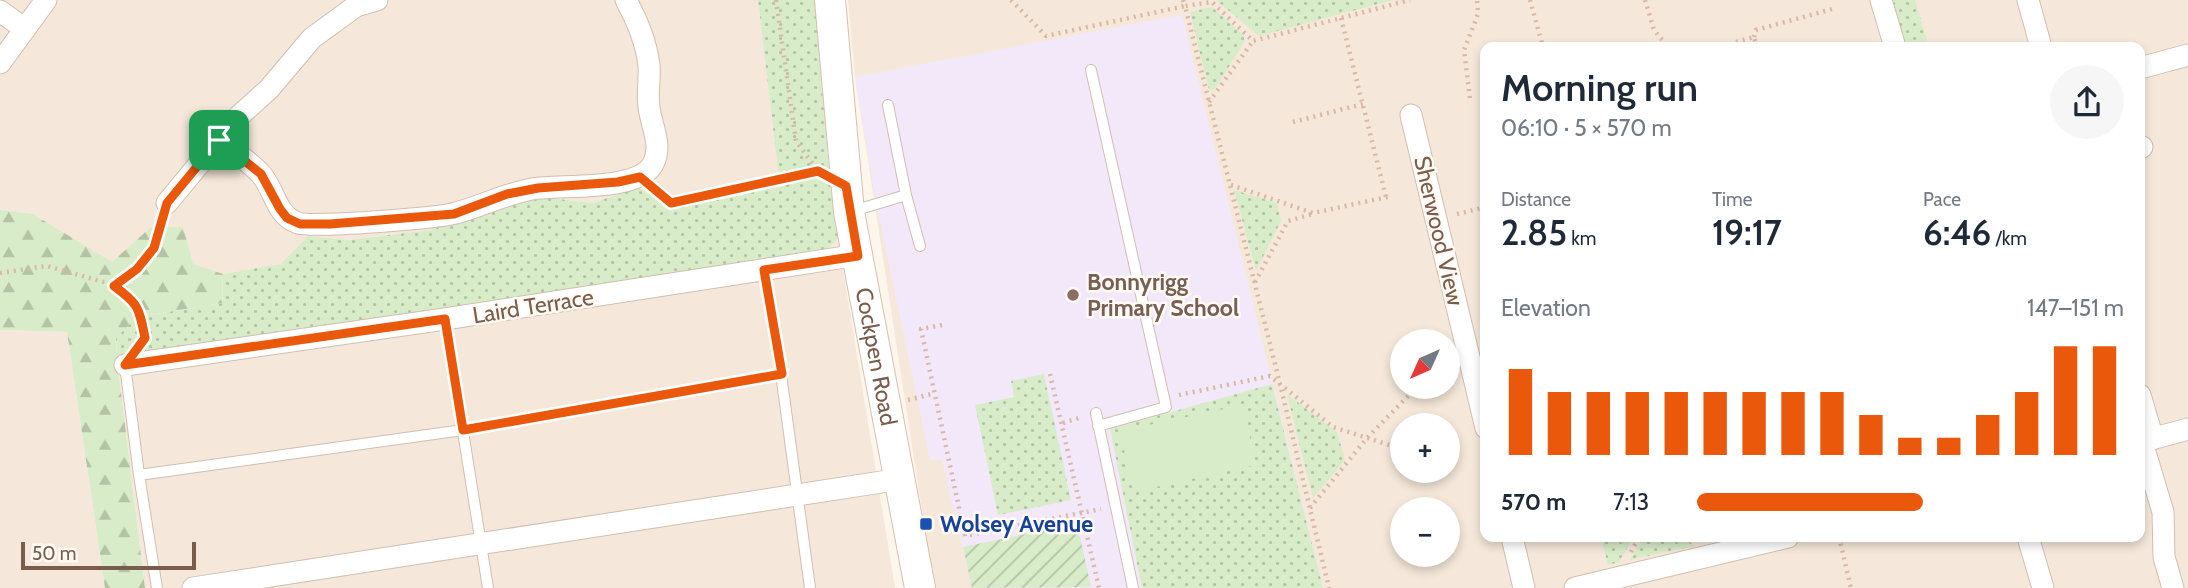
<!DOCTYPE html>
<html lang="en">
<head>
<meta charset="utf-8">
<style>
	body { margin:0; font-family:Cabin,sans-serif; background:#f6f6f7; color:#1f2937; height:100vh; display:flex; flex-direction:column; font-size:26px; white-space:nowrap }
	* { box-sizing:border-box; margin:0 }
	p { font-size:23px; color:#747a83 }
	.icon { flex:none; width:38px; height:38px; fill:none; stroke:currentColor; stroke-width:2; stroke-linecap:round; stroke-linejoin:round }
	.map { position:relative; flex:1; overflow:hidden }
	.sheet { position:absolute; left:1480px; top:42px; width:665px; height:500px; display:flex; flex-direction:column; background:#fff; border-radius:14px; box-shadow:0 4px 10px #0003 }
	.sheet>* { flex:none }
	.needle { width:46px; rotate:225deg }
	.controls { position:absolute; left:1390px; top:329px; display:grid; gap:14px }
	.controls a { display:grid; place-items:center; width:70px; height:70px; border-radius:50%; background:#fff; box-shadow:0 4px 10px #0003; font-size:35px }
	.scale { position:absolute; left:21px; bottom:18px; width:175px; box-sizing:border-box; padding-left:7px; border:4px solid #7a5c4d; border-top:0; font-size:19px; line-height:24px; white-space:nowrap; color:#7a5c4d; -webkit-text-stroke:5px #fffaf3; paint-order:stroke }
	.pin { position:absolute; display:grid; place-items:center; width:60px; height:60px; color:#fff; margin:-30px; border-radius:14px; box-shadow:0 4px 10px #0006 }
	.round { display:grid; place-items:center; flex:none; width:74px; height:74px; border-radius:37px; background:#f6f6f7 }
	.head { display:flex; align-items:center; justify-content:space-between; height:119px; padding:0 21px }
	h1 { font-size:38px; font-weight:600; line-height:52px }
	.stats { display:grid; grid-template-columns:repeat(3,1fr); gap:10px; height:119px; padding:7px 21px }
	.stats div { display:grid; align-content:center }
	.stats b { font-size:35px; font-weight:600 }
	.stats small { font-size:19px; font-weight:400 }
	.stats p { font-size:19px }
	.chart { height:196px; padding:14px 21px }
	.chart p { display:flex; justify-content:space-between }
	.chart svg { width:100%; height:126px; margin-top:7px; stroke:#ea580c; stroke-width:6 }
	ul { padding:0 21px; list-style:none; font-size:23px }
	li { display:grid; grid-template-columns:112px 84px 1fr; align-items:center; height:52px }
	li i { height:18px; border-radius:9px; background:#ea580c }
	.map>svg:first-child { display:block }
</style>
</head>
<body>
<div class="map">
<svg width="2188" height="588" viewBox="0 0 2188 588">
	<defs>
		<pattern id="grass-dots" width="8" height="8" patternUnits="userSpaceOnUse" patternTransform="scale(1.75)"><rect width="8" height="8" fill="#d8ecc9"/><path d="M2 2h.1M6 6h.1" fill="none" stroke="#b4c2a5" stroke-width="1.8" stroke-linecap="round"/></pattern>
		<pattern id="forest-firs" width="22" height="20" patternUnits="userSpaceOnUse" patternTransform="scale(1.75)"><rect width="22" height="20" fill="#d8ecc9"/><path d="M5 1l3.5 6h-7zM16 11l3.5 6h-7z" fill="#b4c2a5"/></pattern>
		<pattern id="garden-furrows" width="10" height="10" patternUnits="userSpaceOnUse" patternTransform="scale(1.75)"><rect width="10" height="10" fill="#d8ecc9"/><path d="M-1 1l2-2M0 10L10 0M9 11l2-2" fill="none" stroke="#b4c2a5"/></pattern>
	</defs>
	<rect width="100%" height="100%" fill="#fdf6ec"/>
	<path fill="#f5e8da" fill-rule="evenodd" d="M0,0h758l22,178 -114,29 -28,-20 -45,16 -52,-6 -111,33 -80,10 -42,-4 -28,28 -57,10 -111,-11 -79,-49 -33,1z
		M848,0h1340v588h-1254l-79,-511zM1486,47h654v490h-654zM1402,341h45v46h-45zM1402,425h45v46h-45zM1402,509h45v46h-45z
		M838,238l57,350h-750l-28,-228 708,-108z
		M0,330l67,2 38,256h-105z"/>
	<path fill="#f3e8fa" d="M1182,15l141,573h-351l-30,-128h-12l-55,-263 -20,-120z"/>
	<path fill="url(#grass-dots)" d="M758,0h57l16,192 7,46 -13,14 -708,108 -1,-23 21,-20 85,-14 1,-29 57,-10 28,-28 42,4 79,-10 112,-33 52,6 45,-16 28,20 113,-29z
		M1216,0h177l-134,36z
		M1891,0h24l14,47h-25z
		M1212,7l31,28 2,6 -30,48 -6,1 -19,-78z
		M1234,190l43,13 4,18 -25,50z
		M1044,374l27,126 -73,15 -23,-110 39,-8 -3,-16z
		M1272,384l51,204h-181l-32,-159z
		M1287,394l50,38 8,28 -32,38z
		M1601,537h33l-15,25 -11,3z
		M1644,537h39l12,9 -65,14z"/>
	<path fill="url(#forest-firs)" d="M0,210l33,4 79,48 39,-35h32l10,37 30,10 -1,29 -85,14 -21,21 1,22 28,228h-40l-38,-256 -67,-2z"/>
	<path fill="url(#garden-furrows)" d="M1077,523l14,64 -119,1 -9,-41z"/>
	<path fill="#d8ecc9" d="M1243,405l13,60 -123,27 -13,-61z"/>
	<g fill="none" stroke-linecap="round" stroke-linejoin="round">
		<g stroke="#d1beb0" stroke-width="12">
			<path id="service" d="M1091,70l75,337 -68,19
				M906,195l14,51
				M853,211l53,-16 -18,-90
				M764,270l17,104 29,214
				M445,319l43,269
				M125,365l14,110 18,113
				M1096,413l37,175
				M139,475l324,-45 318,-56"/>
		</g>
		<g stroke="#d1beb0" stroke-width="23">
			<path id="minor" d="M1881,0l14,47
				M2028,0l13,47
				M0,11l25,18
				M0,63l46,-63
				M2140,68l48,-13
				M1411,115l75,313
				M219,140c14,10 29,21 41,33 15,16 15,42 38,50 13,5 141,-5 158,-10 26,-7 49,-19 76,-24 29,-5 106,3 121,-25 10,-19 -2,-38 -4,-57 -2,-14 1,-28 0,-42 -3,-24 -12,-44 -23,-65
				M2140,147h2
				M167,203l72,-87 30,-27 43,-51 44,-32 21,-6
				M125,365l320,-46 413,-64
				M2140,395l13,44
				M2140,442l48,-13
				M2142,442l21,70 1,45 9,31
				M1512,537l12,51
				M2028,537l15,51
				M193,588l708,-109
				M1575,588l213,-51"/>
		</g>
		<g stroke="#d6c0b0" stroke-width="32">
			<g id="secondary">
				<path id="s1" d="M830,0l19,212 71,376"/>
			</g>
		</g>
		<path stroke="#d9b8a5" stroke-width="4.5" stroke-dasharray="2 5" stroke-linecap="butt" d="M776,0l20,141 22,30
			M1011,0l35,36 139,-30 95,378 49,204
			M1183,0l2,6 27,-4 41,39 157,-41
			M1530,0l13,47
			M1645,0l9,30 14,17
			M1341,18l45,179
			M1754,37l2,-7 80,-22
			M1736,42l18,-5 3,10
			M1470,98l-6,-48 14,-36 -1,-14
			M1209,102l44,-61
			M1293,122l70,-18
			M1231,185l82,28 79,-17
			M655,190l16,13 150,-30
			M1457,214l29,-7
			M0,273l47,-7 64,18 24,17 6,15 4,22 -2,4
			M1255,282l33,-61 24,-7
			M114,286c29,-26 36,-23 48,-64
			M942,325l-21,4 44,207 136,-27
			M1050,374l49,214
			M1179,395l91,-19 63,51 69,22
			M908,400l27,-7
			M1063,423l19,-6
			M1433,471l8,10
			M1310,508l57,-70 50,-51
			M1839,537l12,51
			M1631,552l8,-15"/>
		<use href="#service" stroke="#fff" stroke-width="10"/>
		<use href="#minor" stroke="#fff" stroke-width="21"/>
		<use href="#secondary" stroke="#fff" stroke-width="30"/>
	</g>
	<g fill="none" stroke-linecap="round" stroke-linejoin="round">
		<g stroke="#fff" stroke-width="14">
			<path id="route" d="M219,140l42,34 19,35 7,9 13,6h30l124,-10 53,-20 31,-6 80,-6 22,-5 31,26 147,-32 28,15 12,70 -94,14 18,104 -319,56 -18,-111 -320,46 20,-27c-6,-30 -6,-34 -31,-52l23,-17 17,-21 13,-45z"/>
		</g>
		<use href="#route" stroke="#ea580c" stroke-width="9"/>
	</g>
	<circle fill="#8d6e63" stroke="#fffaf3" stroke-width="2.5" cx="1073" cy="295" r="7"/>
	<rect fill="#1a4fb4" stroke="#fffaf3" stroke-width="2.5" x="919" y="517" width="14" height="14" rx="3.5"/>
	<g text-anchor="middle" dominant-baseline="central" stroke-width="5" stroke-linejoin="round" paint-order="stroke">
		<g font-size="23" fill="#7a5c4d" stroke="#fffaf3">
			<text transform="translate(1439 231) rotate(77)">Sherwood View</text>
			<text transform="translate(533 306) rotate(-9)">Laird Terrace</text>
			<text stroke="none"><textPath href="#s1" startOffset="360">Cockpen Road</textPath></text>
		</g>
		<g font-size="23" font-weight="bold" fill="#785e54" stroke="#fffaf3" text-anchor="start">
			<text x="1087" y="282">Bonnyrigg<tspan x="1087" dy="26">Primary School</tspan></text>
		</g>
		<g font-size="23" font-weight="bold" fill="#164399" stroke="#fffaf3" text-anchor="start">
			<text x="940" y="524">Wolsey Avenue</text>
		</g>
	</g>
</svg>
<div class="controls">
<a><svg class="needle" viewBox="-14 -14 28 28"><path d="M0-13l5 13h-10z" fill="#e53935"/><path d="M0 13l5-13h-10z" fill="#747a83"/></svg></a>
<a>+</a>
<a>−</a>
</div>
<div class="scale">50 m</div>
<div class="pin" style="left:219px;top:140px;background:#1e9e55"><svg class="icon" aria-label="arrive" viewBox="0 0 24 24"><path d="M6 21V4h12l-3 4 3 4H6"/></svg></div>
<section class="sheet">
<div class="head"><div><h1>Morning run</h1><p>06:10 · 5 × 570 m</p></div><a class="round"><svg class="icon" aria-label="share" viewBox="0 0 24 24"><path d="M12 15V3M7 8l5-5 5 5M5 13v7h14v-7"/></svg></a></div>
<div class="stats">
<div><p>Distance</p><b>2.85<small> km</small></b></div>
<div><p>Time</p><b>19:17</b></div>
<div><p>Pace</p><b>6:46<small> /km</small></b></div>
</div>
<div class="chart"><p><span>Elevation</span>147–151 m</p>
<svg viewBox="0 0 160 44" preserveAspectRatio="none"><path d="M5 44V14M15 44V22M25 44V22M35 44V22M45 44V22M55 44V22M65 44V22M75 44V22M85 44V22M95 44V30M105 44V38M115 44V38M125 44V30M135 44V22M145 44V6M155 44V6"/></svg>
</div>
<ul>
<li><b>570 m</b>7:13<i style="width:53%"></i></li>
</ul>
</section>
</div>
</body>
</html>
